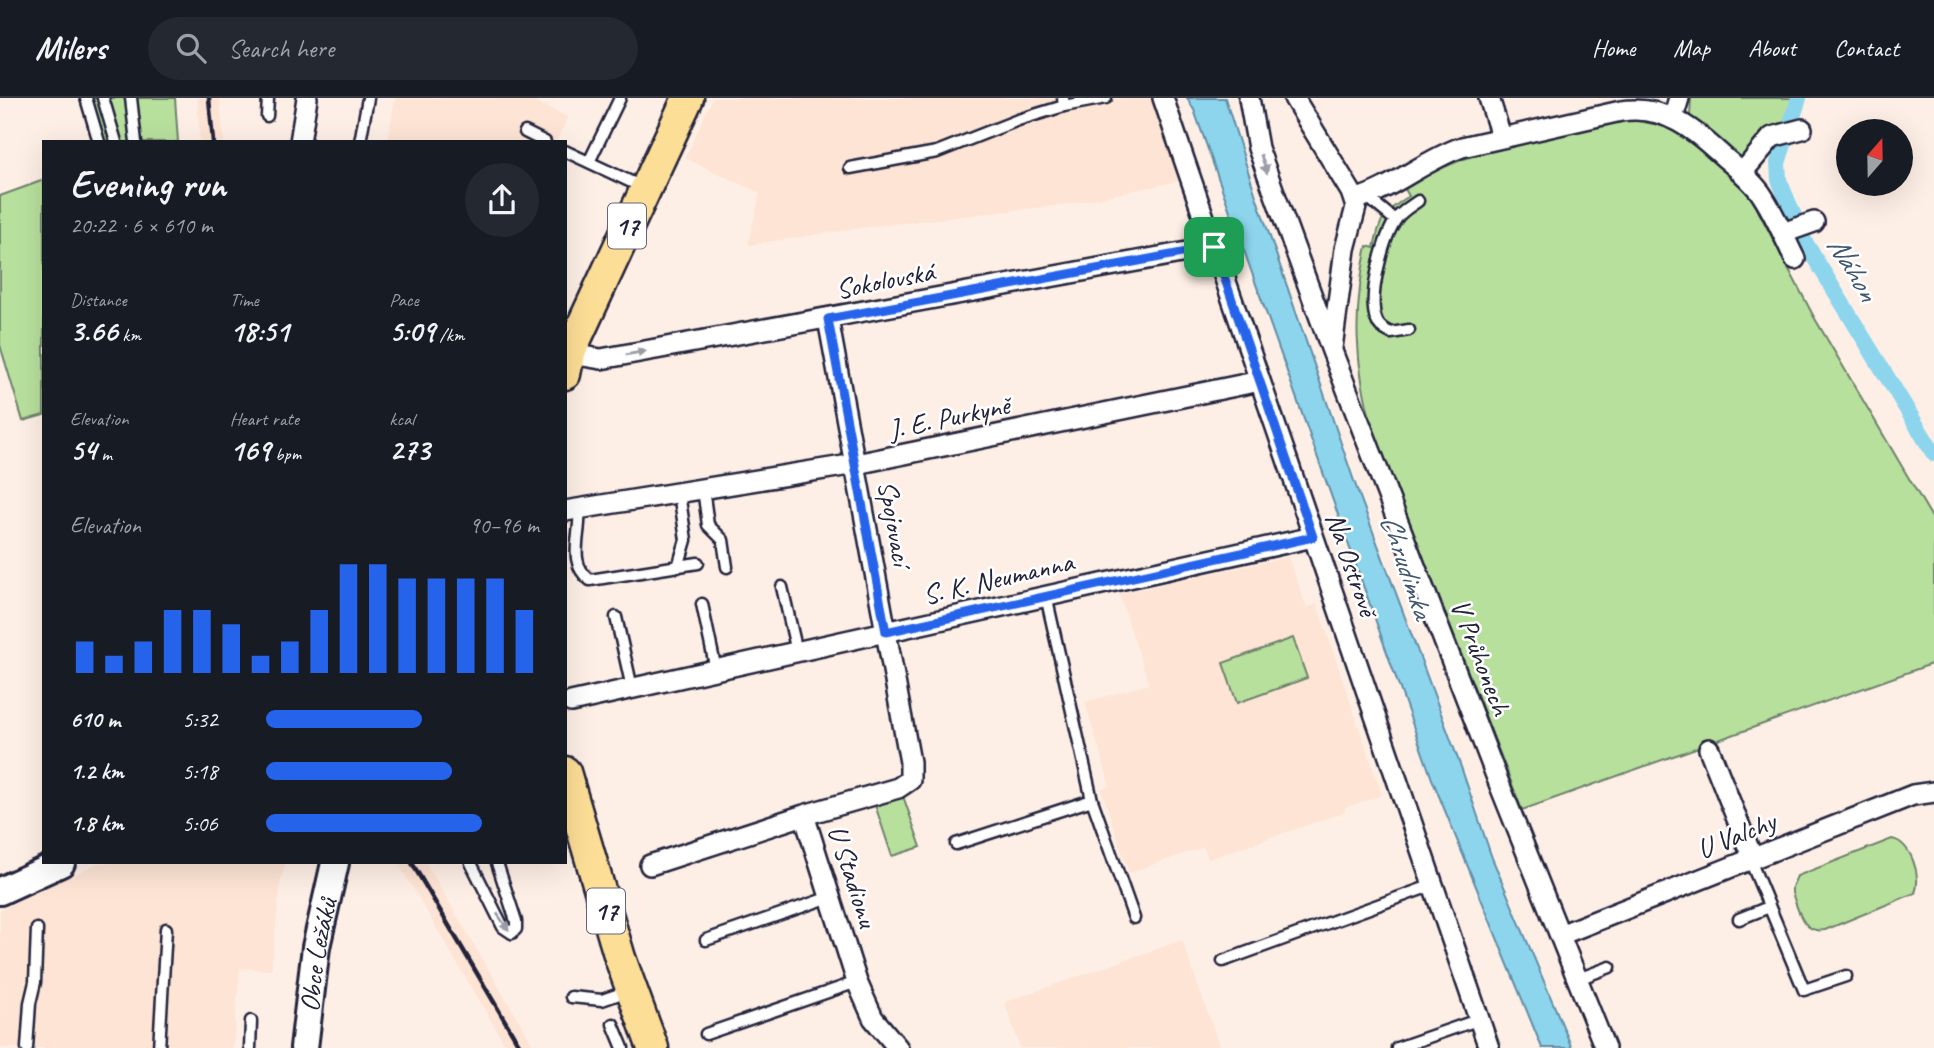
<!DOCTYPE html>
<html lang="en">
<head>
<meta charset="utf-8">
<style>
	body { margin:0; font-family:Caveat,sans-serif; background:#242831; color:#f1f3f6; height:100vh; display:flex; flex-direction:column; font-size:26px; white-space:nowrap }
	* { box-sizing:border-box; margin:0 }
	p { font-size:23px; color:#9ea1a6 }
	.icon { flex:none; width:38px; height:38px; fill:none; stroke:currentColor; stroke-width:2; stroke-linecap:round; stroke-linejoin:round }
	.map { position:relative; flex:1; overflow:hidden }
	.panel { position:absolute; left:42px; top:42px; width:525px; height:724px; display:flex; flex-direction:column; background:#171b24; border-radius:0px; box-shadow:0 7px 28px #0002 }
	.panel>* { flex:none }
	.needle { width:46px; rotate:20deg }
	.buttons { position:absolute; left:1836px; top:21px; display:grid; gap:14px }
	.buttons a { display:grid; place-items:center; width:77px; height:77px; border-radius:50%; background:#171b24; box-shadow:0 7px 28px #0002; font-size:35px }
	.pin { position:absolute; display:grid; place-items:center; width:60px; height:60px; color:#fff; margin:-30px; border-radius:14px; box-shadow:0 4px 10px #0006 }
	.round { display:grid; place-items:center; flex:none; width:74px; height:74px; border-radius:37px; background:#242831 }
	.overview { display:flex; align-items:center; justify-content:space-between; height:119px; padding:0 28px }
	h1 { font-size:38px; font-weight:600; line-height:52px }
	.stats { display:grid; grid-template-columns:repeat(3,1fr); gap:10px; height:119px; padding:7px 28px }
	.stats div { display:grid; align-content:center }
	.stats b { font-size:30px; font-weight:600 }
	.stats small { font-size:19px; font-weight:400 }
	.stats p { font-size:19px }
	.chart { height:196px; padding:14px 28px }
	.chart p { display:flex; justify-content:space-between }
	.chart svg { width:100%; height:126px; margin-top:7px; stroke:#2563eb; stroke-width:6 }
	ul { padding:0 28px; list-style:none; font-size:23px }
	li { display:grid; grid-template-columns:112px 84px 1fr; align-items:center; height:52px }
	li i { height:18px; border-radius:9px; background:#2563eb }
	header { display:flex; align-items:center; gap:42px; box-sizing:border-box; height:98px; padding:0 35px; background:#171b24; border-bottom:2px solid #363941 }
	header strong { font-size:33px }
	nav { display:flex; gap:38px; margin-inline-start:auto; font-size:24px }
	.search { width:490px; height:63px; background:#242831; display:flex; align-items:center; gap:18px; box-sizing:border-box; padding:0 24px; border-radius:38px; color:#9ea1a6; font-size:26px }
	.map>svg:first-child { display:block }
</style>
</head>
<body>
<header>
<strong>Milers</strong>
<div class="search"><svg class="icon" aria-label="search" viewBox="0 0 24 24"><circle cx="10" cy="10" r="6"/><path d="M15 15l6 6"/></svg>Search here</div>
<nav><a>Home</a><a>Map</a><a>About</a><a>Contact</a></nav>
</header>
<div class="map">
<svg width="1934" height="950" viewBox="0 0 1934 950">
	<rect width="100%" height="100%" fill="#feefe6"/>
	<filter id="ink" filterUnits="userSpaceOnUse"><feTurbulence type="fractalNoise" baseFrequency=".0143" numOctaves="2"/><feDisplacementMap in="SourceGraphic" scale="14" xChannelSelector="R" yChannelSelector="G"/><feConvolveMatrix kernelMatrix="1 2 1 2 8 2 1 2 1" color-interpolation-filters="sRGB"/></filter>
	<g filter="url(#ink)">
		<path fill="#fde4d4" d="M197,0h23l4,44h-24z
			M395,0h132l41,19 -12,25h-168z
			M713,0h438l28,83 -110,23 -202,23 -119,18 12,-52 -75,-35z
			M1288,459l19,51 10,-4 65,191 -38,13 1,4 -137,47 -4,-12 -75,26 -28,-84 9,-3 -25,-84 64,-18 -30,-90z
			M98,765h188l-5,16 -10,91 -31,-2 -7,80h-233v-138z
			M398,765h28l109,185h-28z
			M1182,842l38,108h-200l-15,-46z"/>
		<path fill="#b8e09d" stroke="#6d816c" stroke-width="2" d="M91,0h84l3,44h-74z
			M1691,0h102l-9,30 -43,36 -51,-48z
			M1633,22l31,6 25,13 56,47 69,131 120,204v142l-412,147 -149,-382c-19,-63 -20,-118 -6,-182l7,2c6,-31 9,-35 35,-52l-4,-7c62,-42 139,-51 210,-67z
			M44,82v235l-21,6 -23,-76v-149z
			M1293,540l14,40 -70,25 -14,-40z
			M903,698l18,51 -29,9 -17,-51z
			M1892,741c19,3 30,38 23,54l-90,37c-23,4 -26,-19 -33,-37v-6l5,-11z"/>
		<path fill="#8cd5ed" stroke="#628da6" stroke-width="2" d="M1187,0h38l30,95 99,288 107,286 31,91 80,190h-30l-110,-269 -238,-669z"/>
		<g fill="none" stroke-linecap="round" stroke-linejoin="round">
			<path stroke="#8cd5ed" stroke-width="16" d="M1799,0l-21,65 1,17 26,62 129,212"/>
			<g stroke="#22223b" stroke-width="15">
				<path id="service" d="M86,0l13,44
					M103,0l13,44
					M131,0l5,44
					M1064,8l42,-8
					M267,18l1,-18
					M525,34l20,10
					M360,44l8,-44
					M565,53l79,37
					M589,64l31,-64
					M850,70l87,-16 81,-32 46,-14 -1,-8
					M1366,98l29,24
					M1409,232l-18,3c-7,-3 -13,-7 -15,-14 -8,-23 7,-82 21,-101 5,-7 14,-12 21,-17
					M703,391l5,36 15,15 4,27
					M579,411c3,26 -13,53 11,71l108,-17
					M678,469l8,-27 -7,-47
					M782,489l15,65
					M702,506l14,66
					M616,519l16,71
					M1092,702l42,118
					M956,746l136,-44 -46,-204
					M1750,762l54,130 42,-14
					M471,765l32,64 9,6 4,-4v-8l-19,-58
					M1739,821l30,-12
					M706,842l124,-43
					M1223,863l210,-76
					M1578,881l32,-12
					M571,899l31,3 26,-9
					M613,926l10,24
					M706,936l151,-52
					M27,950l3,-45 5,-21 2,-53
					M159,950l7,-119
					M250,950l1,-27
					M1397,950l83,-29"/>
			</g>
			<g stroke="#22223b" stroke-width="24">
				<path id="minor" d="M1163,0l326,950
					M1249,0l9,50 74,203 168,435 105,262
					M1294,0l57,94 5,15 -11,42 -13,99
					M1489,0l12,38
					M1673,20l6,-20
					M300,44l7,-44
					M1742,75l30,-36 30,-8
					M1354,102c39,-11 70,-40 108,-53l159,-36c44,-7 73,19 104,47 12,10 25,21 35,34 14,20 24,45 35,67
					M1783,135l31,-11
					M828,221l82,443v18l-12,8 -94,27 53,167 16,36 25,30
					M565,255l36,6 613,-112
					M565,413l291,-47 404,-83
					M571,604l742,-165
					M1709,651l44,110
					M650,767l154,-50
					M1560,837l353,-140 21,-3"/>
			</g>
			<g stroke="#22223b" stroke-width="32">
				<g id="secondary">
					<path d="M0,793l61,-28"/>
					<path id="s1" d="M304,950l12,-101 19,-84"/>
				</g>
			</g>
			<g stroke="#22223b" stroke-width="35">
				<path id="primary" d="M565,276l4,-20 119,-256
					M565,674l55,186 33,90"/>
			</g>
			<use href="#service" stroke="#fff" stroke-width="10"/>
			<use href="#minor" stroke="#fff" stroke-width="19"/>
			<use href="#secondary" stroke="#fff" stroke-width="26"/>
			<use href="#primary" stroke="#fdde96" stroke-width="30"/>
			<path stroke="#22223b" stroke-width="4.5" d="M209,0l4,44
				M412,765l109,185"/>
		</g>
		<defs><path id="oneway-solid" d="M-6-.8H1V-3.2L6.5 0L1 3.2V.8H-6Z" transform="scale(1.75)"/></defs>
		<g fill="#9c9ca7">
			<use href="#oneway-solid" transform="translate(1264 66) rotate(71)"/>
			<use href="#oneway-solid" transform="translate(636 255) rotate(-10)"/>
			<use href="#oneway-solid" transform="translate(503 824) rotate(55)"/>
		</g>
	</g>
	<g fill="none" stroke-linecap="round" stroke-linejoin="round" filter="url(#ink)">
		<g stroke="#fff" stroke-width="14">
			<path id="route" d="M1214,149l99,290 -427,95 -58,-313z"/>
		</g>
		<use href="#route" stroke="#2563eb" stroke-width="9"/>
	</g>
	<g text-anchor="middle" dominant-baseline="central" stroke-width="5" stroke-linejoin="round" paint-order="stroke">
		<g fill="#fff" stroke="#646476" stroke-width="2">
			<rect x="608" y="105.5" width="38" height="45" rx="5"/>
			<rect x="587" y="790.5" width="38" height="45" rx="5"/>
		</g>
		<g font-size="26" font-weight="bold" fill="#22223b">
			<text x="627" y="128">17</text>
			<text x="606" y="813">17</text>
		</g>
		<g font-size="28" fill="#22223b" stroke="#fff">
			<text transform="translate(885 182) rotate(-11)">Sokolovská</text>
			<text transform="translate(949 319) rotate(-12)">J. E. Purkyně</text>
			<text transform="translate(895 425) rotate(80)">Spojovací</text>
			<text transform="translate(1352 466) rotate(71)">Na Ostrově</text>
			<text transform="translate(998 480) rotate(-13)">S. K. Neumanna</text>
			<text transform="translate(1481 559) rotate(69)">V Průhonech</text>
			<text transform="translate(1736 737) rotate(-22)">U Valchy</text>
			<text transform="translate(853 778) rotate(72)">U Stadionu</text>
			<text stroke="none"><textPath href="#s1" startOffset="94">Obce Ležáků</textPath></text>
		</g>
		<g font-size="30" font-style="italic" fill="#425870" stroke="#fff">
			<text transform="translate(1853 170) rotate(59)">Náhon</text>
			<text transform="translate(1407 468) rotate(71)">Chrudimka</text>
		</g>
	</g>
</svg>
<div class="buttons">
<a><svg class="needle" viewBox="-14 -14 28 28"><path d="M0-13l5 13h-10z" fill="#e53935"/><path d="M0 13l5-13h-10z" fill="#9ea1a6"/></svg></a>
</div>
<div class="pin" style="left:1214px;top:149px;background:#1e9e55"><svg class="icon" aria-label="arrive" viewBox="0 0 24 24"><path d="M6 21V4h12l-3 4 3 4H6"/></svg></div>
<section class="panel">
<div class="overview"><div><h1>Evening run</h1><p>20:22 · 6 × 610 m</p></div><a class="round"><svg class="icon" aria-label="share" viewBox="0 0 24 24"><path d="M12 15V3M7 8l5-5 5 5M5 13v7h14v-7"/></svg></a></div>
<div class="stats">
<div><p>Distance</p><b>3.66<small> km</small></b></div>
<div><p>Time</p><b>18:51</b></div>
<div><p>Pace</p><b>5:09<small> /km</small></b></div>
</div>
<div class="stats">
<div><p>Elevation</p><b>54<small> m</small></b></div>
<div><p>Heart rate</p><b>169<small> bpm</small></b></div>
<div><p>kcal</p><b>273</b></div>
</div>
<div class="chart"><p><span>Elevation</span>90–96 m</p>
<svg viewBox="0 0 160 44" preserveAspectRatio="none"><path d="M5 44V33M15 44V38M25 44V33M35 44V22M45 44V22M55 44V27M65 44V38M75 44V33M85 44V22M95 44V6M105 44V6M115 44V11M125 44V11M135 44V11M145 44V11M155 44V22"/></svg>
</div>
<ul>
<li><b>610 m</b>5:32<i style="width:57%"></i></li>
<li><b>1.2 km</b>5:18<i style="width:68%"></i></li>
<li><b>1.8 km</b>5:06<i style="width:79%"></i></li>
</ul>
</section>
</div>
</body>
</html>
